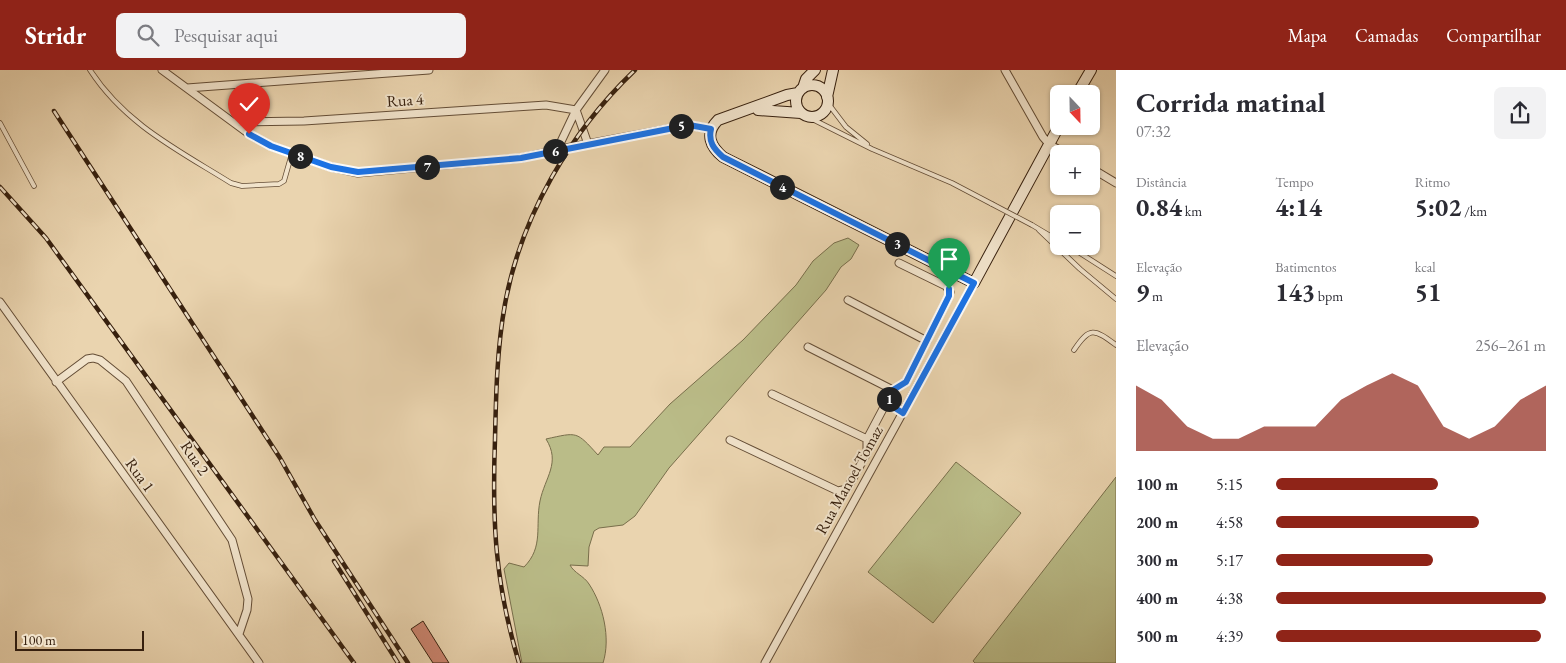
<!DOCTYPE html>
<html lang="pt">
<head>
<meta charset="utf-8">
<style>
	body { margin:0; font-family:"EB Garamond",serif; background:#f2f2f3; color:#2b2b33; height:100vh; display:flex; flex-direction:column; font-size:19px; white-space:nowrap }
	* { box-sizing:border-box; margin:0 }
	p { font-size:16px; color:#7c7c81 }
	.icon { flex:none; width:28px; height:28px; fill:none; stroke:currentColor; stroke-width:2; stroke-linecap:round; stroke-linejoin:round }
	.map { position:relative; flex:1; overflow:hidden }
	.panel { display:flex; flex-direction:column; background:#fff; width:450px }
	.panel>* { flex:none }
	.needle { width:32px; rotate:158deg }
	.controls { position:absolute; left:1050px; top:15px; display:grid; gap:10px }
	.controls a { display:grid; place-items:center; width:50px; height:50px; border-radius:8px; background:#fff; box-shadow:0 1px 4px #0004; font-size:25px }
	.scale { position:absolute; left:15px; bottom:12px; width:129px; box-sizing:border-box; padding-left:5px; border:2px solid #37200e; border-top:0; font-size:14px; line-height:18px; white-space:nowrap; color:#37200e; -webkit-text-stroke:4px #f1e3cb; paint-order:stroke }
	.pin { position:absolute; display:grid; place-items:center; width:42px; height:42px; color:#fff; margin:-51px -21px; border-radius:50% 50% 50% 0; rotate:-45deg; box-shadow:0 0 5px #0007 }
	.pin .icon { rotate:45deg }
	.km { position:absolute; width:25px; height:25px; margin:-12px; border-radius:50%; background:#222; color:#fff; font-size:14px; line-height:25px; text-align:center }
	.round { display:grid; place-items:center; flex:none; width:52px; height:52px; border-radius:8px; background:#f2f2f3 }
	.summary { display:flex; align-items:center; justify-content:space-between; height:85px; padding:0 20px }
	h1 { font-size:28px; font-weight:700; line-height:38px }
	.figures { display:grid; grid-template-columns:repeat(3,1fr); gap:8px; height:85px; padding:5px 20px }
	.figures div { display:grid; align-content:center }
	.figures b { font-size:25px; font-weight:700 }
	.figures small { font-size:14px; font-weight:400 }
	.figures p { font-size:14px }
	.chart { height:140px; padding:10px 20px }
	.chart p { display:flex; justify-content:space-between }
	.chart svg { width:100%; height:90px; margin-top:5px; fill:#8f2418; opacity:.7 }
	ul { padding:0 20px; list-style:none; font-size:16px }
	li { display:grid; grid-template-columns:80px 60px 1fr; align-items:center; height:38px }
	li i { height:12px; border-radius:6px; background:#8f2418 }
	header { display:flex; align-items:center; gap:30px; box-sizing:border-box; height:70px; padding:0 25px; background:#8f2418; color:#fff }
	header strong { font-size:24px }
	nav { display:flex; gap:28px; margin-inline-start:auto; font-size:18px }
	.search { width:350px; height:45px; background:#f2f2f3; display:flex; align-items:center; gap:12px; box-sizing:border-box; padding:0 18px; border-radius:8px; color:#7c7c81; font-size:19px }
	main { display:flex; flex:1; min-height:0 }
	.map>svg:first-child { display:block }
</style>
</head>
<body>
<header>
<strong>Stridr</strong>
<div class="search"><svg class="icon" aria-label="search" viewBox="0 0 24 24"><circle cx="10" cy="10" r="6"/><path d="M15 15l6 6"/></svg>Pesquisar aqui</div>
<nav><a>Mapa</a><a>Camadas</a><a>Compartilhar</a></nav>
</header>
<main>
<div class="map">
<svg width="1116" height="593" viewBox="0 0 1116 593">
	<rect width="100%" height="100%" fill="#ead4af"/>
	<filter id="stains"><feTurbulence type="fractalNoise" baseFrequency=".004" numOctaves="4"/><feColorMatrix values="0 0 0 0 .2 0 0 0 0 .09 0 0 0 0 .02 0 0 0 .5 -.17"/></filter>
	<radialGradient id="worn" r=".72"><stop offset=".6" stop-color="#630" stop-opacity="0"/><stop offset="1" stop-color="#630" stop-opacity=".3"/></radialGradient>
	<path fill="#babc88" stroke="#786e4b" d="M848,168l11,7 -8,14 -10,8 -15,23 -157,178 -34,48 -12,9 -24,3 -5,3 -5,16 -1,19 -18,-1c4,8 14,11 19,19 14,21 22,54 14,79h-81l-18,-94 5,-6 15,4c20,-20 11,-41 16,-66 5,-24 21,-38 6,-62 32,-7 30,-8 52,16l6,-8h26l40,-43 73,-64 53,-55 17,-24 21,-18z
		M956,392l65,51 -88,110 -65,-51z
		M1116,407v186h-141l-2,-2z"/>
	<path fill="#ca836e" stroke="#37200e" d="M423,551l26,42h-16l-22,-34z"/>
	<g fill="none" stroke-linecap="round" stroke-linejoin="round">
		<g stroke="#644d36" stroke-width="5.5">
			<path id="lane" d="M90,0c35,54 88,80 141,113l11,3 37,-2 5,-3 8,-28
				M827,32l19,25 21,17
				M804,45l68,34 80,34 40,21
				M0,53l34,63
				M1032,155l27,16
				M1039,160l41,39 36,30
				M1069,176l47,30
				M1074,280c16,-24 20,-21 42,-5"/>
		</g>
		<g stroke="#644d36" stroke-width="9">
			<path id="street" d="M162,0l87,64 22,12 60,21 27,6 163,-15 50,-11 118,-22 22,4
				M1005,0l38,67 6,7 17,10
				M187,18l242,-18
				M235,52l69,-1 242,-16 30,5 12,34
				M557,80l19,-40 29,-40
				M1091,98l25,15
				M848,230l79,41
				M0,232l259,361
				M808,277l85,43
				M56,312l31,-23 6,-1 7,2 26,21 106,159 16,59 -1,11 -8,24
				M772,324l95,45
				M887,333l16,10
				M730,370l108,51 9,-2 20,-36v-14l26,-49 13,-8 43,-86 1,-4 -4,-6 -47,-23
				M765,593l209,-380"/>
		</g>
		<g stroke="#37200e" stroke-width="12">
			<path id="secondary" d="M796 31a16 16 0 1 1 32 0a16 16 0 1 1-32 0Z
				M803,18l3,-9 9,-9
				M798,23l-11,2 -69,25c-14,14 -7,27 5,37l251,126 85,-157
				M1077,24l14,-24
				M827,27l6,-27
				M758,40l43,3"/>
		</g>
		<use href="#lane" stroke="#f1e3cb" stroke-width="4"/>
		<use href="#street" stroke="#f1e3cb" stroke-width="7"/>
		<use href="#secondary" stroke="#f1e3cb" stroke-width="10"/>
		<g stroke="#37200e" stroke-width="4.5">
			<path id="rail" d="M54,41l226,347 35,62 93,143
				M0,117l46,51 308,425
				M334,491l64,102
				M519,593c-24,-80 -27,-141 -24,-224 1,-45 2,-91 10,-135 16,-88 66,-173 130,-234"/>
		</g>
		<use href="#rail" stroke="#f1e3cb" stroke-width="2.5" stroke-dasharray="8" stroke-linecap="butt"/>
		<g stroke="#644d36" stroke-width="5.5" stroke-linecap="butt">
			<path id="lane-bridge" d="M992,134l40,21"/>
		</g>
		<use href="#lane-bridge" stroke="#f1e3cb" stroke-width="4"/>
	</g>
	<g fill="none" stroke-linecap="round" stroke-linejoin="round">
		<g stroke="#fff" stroke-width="10">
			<path id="route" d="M249,64l22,12 60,21 27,5 163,-14 168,-33 22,4c-3,13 3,20 12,28l251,126 -71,130 -16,-10 6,-13 13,-8 43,-86v-7"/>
		</g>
		<use href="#route" stroke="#1a73e8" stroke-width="6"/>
	</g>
	<g text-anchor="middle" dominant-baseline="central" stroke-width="4" stroke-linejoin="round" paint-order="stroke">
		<g font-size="16" fill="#37200e" stroke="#f1e3cb">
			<text transform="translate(405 30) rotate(-4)">Rua 4</text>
			<text transform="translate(195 388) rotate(56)">Rua 2</text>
			<text transform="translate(140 405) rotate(54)">Rua 1</text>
			<text transform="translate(849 410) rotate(-61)">Rua Manoel Tomaz</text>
		</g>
	</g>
	<rect width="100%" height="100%" filter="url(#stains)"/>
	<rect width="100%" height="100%" fill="url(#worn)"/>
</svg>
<div class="controls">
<a><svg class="needle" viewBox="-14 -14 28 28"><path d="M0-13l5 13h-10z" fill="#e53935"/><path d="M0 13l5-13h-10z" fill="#7c7c81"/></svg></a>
<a>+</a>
<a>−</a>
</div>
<div class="scale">100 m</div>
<div class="pin" style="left:949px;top:219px;background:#1e9e55"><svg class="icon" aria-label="arrive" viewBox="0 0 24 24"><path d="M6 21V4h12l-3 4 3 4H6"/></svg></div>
<div class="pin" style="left:249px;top:64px;background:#d93025"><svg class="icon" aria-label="check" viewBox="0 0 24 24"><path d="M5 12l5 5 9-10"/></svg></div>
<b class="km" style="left:889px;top:329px">1</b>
<b class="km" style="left:897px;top:174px">3</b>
<b class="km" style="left:782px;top:117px">4</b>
<b class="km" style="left:681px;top:56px">5</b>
<b class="km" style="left:555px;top:81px">6</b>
<b class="km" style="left:427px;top:97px">7</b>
<b class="km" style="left:300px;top:86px">8</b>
</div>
<section class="panel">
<div class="summary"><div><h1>Corrida matinal</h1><p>07:32</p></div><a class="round"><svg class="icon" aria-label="share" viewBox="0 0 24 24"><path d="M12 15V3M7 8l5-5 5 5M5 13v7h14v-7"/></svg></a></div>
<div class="figures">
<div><p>Distância</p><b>0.84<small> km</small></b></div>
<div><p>Tempo</p><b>4:14</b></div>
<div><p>Ritmo</p><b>5:02<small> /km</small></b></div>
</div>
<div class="figures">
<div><p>Elevação</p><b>9<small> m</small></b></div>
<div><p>Batimentos</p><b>143<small> bpm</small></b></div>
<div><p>kcal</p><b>51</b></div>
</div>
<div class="chart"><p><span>Elevação</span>256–261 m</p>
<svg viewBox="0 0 160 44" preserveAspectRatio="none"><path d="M0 44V12L10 19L20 32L30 38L40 38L50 32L60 32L70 32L80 19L90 12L100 6L110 12L120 32L130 38L140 32L150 19L160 12V44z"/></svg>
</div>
<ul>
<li><b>100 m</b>5:15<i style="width:60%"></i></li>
<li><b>200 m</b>4:58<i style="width:75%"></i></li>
<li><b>300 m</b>5:17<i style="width:58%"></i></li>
<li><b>400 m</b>4:38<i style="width:100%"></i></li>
<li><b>500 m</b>4:39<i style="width:98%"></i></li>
</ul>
</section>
</main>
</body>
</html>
